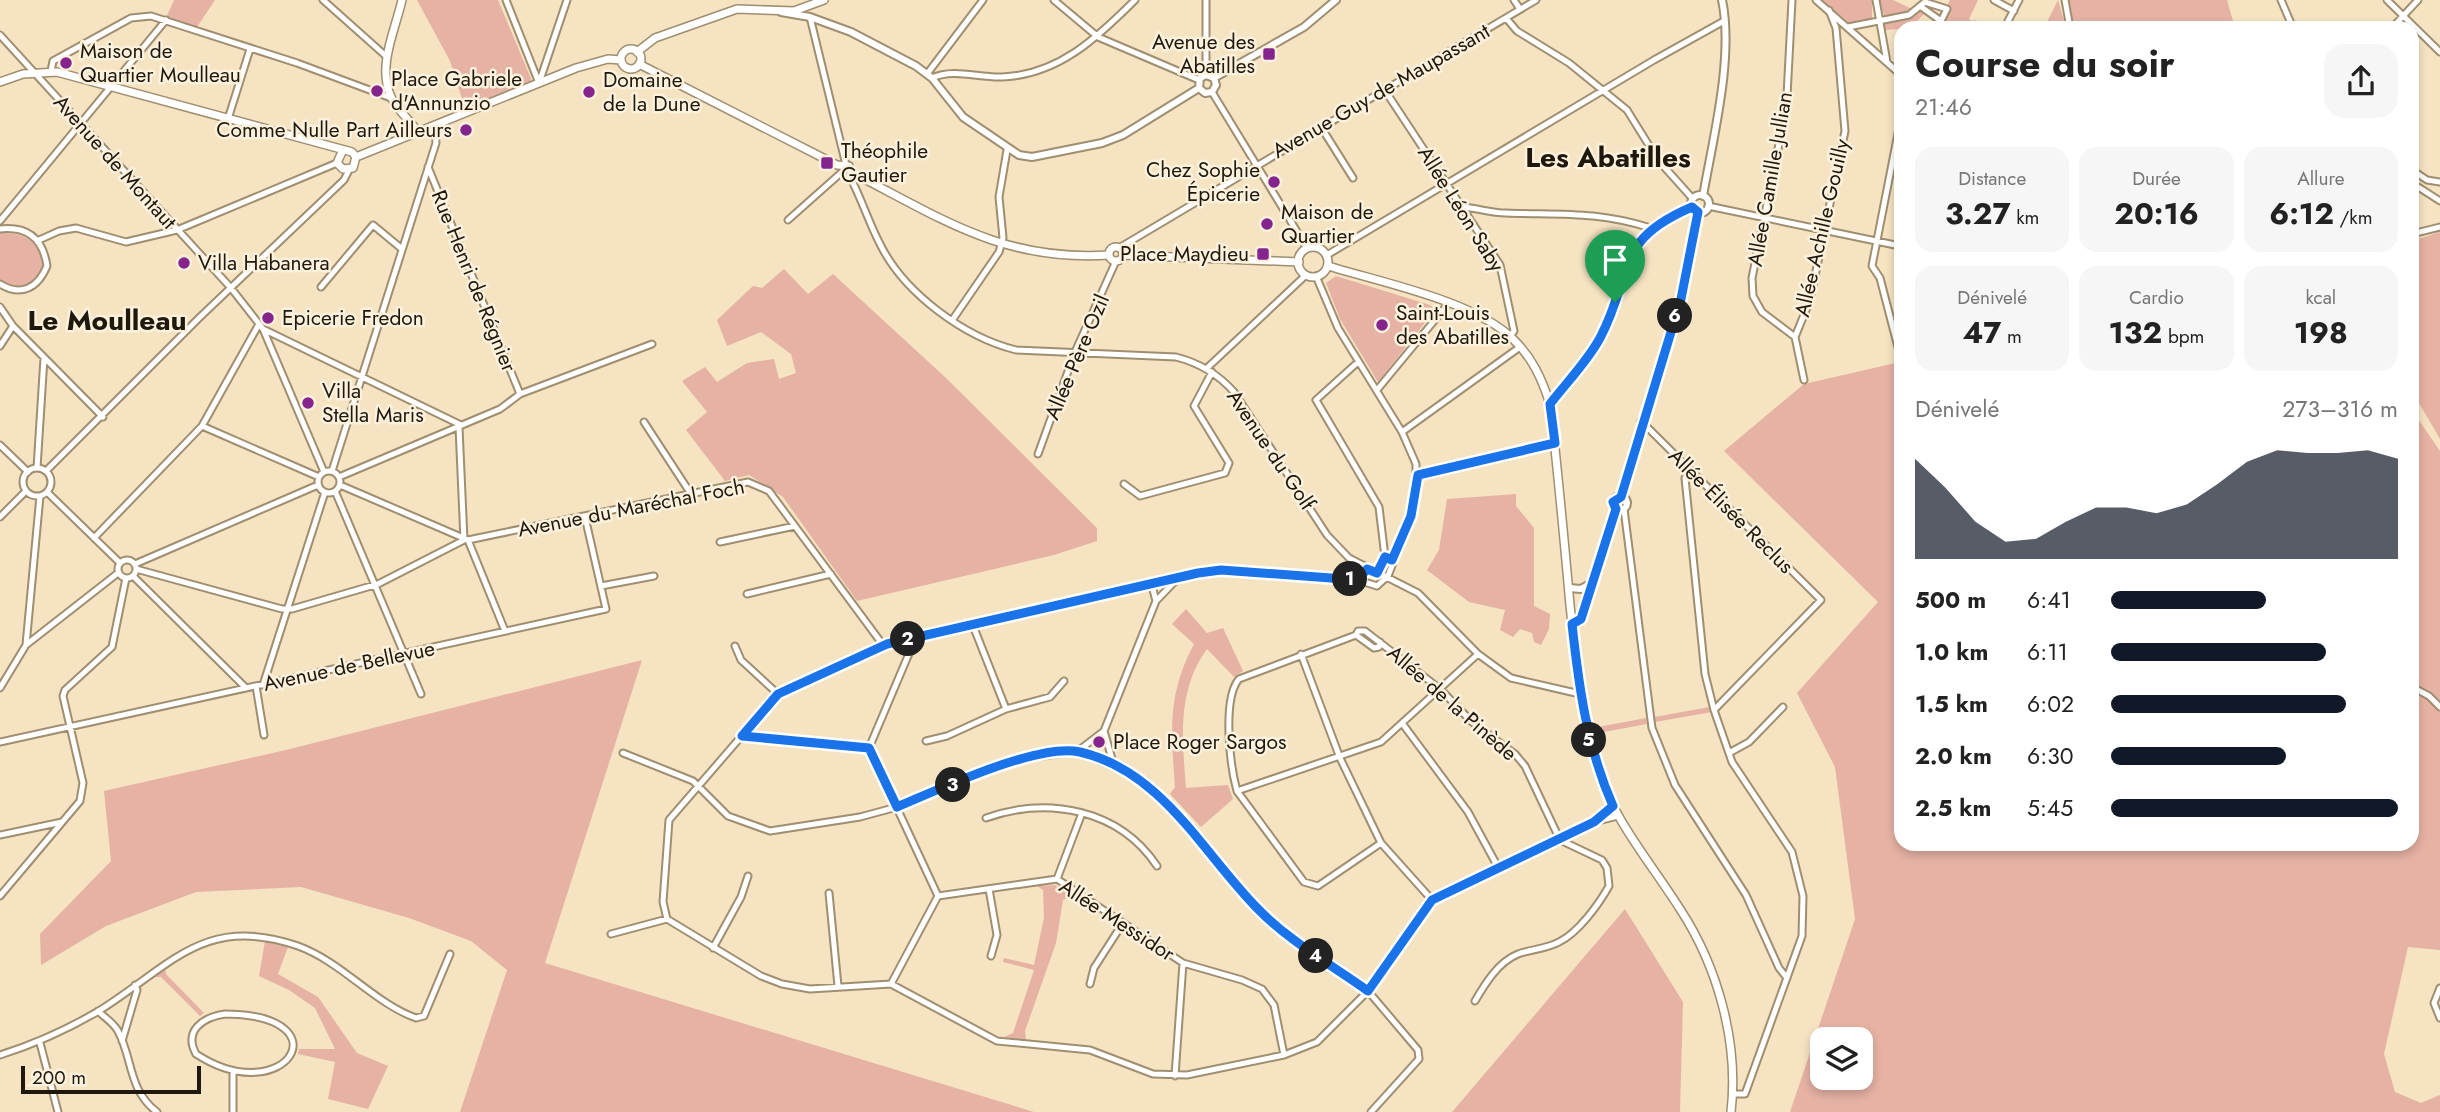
<!DOCTYPE html>
<html lang="fr">
<head>
<meta charset="utf-8">
<style>
	body { margin:0; font-family:Jost,sans-serif; background:#f6f6f6; color:#222; height:100vh; display:flex; flex-direction:column; font-size:26px; white-space:nowrap }
	* { box-sizing:border-box; margin:0 }
	p { font-size:23px; color:#767676 }
	.icon { flex:none; width:38px; height:38px; fill:none; stroke:currentColor; stroke-width:2; stroke-linecap:round; stroke-linejoin:round }
	.map { position:relative; flex:1; overflow:hidden }
	.details { position:absolute; left:1894px; top:21px; width:525px; height:830px; display:flex; flex-direction:column; background:#fff; border-radius:21px; box-shadow:0 4px 10px #0003 }
	.details>* { flex:none }
	.fabs { position:absolute; left:1810px; top:1027px; display:grid; gap:14px }
	.fabs a { display:grid; place-items:center; width:63px; height:63px; border-radius:14px; background:#fff; box-shadow:0 4px 10px #0003; font-size:35px }
	.scale { position:absolute; left:21px; bottom:18px; width:180px; box-sizing:border-box; padding-left:7px; border:4px solid #1f180c; border-top:0; font-size:19px; line-height:24px; white-space:nowrap; color:#1f180c; -webkit-text-stroke:5px #fcf1dd; paint-order:stroke }
	.pin { position:absolute; display:grid; place-items:center; width:60px; height:60px; color:#fff; margin:-72px -30px; border-radius:50% 50% 50% 0; rotate:-45deg; box-shadow:0 0 7px #0007 }
	.pin .icon { rotate:45deg }
	.km { position:absolute; width:35px; height:35px; margin:-18px; border-radius:50%; background:#222; color:#fff; font-size:19px; line-height:35px; text-align:center }
	.round { display:grid; place-items:center; flex:none; width:74px; height:74px; border-radius:21px; background:#f6f6f6 }
	.head { display:flex; align-items:center; justify-content:space-between; height:119px; padding:0 21px }
	h1 { font-size:38px; font-weight:700; line-height:52px }
	.stats { display:grid; grid-template-columns:repeat(3,1fr); gap:10px; height:119px; padding:7px 21px }
	.stats div { display:grid; align-content:center; border-radius:18px; background:#f6f6f6; text-align:center }
	.stats b { font-size:30px; font-weight:700 }
	.stats small { font-size:19px; font-weight:400 }
	.stats p { font-size:19px }
	.chart { height:196px; padding:14px 21px }
	.chart p { display:flex; justify-content:space-between }
	.chart svg { width:100%; height:126px; margin-top:7px; fill:#111827; opacity:.7 }
	ul { padding:0 21px; list-style:none; font-size:23px }
	li { display:grid; grid-template-columns:112px 84px 1fr; align-items:center; height:52px }
	li i { height:18px; border-radius:9px; background:#111827 }
	.map>svg:first-child { display:block }
</style>
</head>
<body>
<div class="map">
<svg width="2440" height="1112" viewBox="0 0 2440 1112">
	<rect width="100%" height="100%" fill="#f5e3c2"/>
	<path fill="#e6b2a4" fill-rule="evenodd" d="M174,0h41l-18,27 -31,-9z
		M417,0h81l34,81 -67,27 -15,-47z
		M1822,0h50v19l-23,4z
		M1879,0h14l19,9 -27,9z
		M1950,0h28l-9,19 5,3 -3,6h-20l-9,-5 8,-15 -3,-2z
		M2058,0l8,28h-22z
		M2068,0h159l8,28h-161z
		M1923,9l3,3 -12,12v4l-29,2v-6l23,-5z
		M2440,232v207l-28,-48v-150z
		M0,233c24,0 39,6 44,31 -9,21 -24,29 -44,16z
		M784,269l24,25 25,-20 113,104 151,150v13l-43,14 -197,46 -74,-104 -34,-22 -24,6 -39,-51 21,-18 -25,-31 23,-14 12,15 30,-19 27,-4 5,20 17,-6 -5,-19 -30,-22 -34,14 -10,-26 36,-34 9,2z
		M1336,276l94,29 5,5 -57,72 -38,-63 -14,-36z
		M1900,362v482h512v-434l28,41v499l-32,-3 -24,107 11,38 26,11 19,-8v17h-650l65,-193 -20,-152 -38,-74 81,-91 -154,-151 80,-67zM1822,1040h38v38h-38z
		M1516,494v12l18,22v78l16,8 -1,15 -8,16 -7,-3 -2,-9 -12,-4 -7,8 -13,-7 5,-20 -36,-8 -42,-32 12,-20 8,-51z
		M1186,609l21,24 16,-5 20,43 -9,6 -27,-28c-30,41 -25,90 -21,139l42,-3 5,14 -32,28 -31,-33 5,-7c-4,-56 -8,-92 19,-143l-22,-20z
		M642,660l-97,303 489,149h-574l47,-142 -36,-29 -62,-23 -108,-31 -105,5 -90,34 -65,39 -1,-31 71,-73 -7,-70 182,-41z
		M1710,707l2,5 -57,10 -1,-5z
		M1646,718l1,6 -54,10 -1,-6z
		M1055,885l16,11 -8,4 -7,43 -31,88 1,9 -22,-3 9,-4 21,-63 -31,-8 1,-4 30,7 10,-47 -1,-28 -6,-4z
		M1625,909l58,93 -3,110h-228z
		M265,941l23,6 -10,27 40,23 39,56 31,13 -20,43 -40,-10 7,-37 -37,-8 1,-5h36l-20,-41 -26,-18 -30,-14z
		M165,968l1,6 38,39 -4,3 -39,-39h-7z"/>
	<g fill="none" stroke-linecap="round" stroke-linejoin="round">
		<g stroke="#9f8e6f" stroke-width="9">
			<path id="minor" d="M323,0l64,57
				M506,0l33,83
				M1054,0l44,37 101,43
				M1514,0l6,9
				M1792,0l-5,96 -7,43 -28,139 1,18 9,16 33,25 9,43
				M1816,0l84,74
				M1876,0l11,62
				M1994,0l20,11
				M2065,0l5,28
				M2281,0l12,28
				M2387,0l53,52
				M810,17l36,148
				M1506,18l11,13 52,32 58,47 31,50 35,39
				M1848,27l61,-12 16,-13 22,7 -6,12 -21,-15
				M1974,28l1,-3 6,3
				M2017,28l-10,-5 12,-23
				M2392,28l26,-28
				M0,35l231,253 32,41 61,143
				M51,71l2,-10 78,-43 20,-2 146,47 94,35
				M927,74l56,-74
				M1206,75v-75
				M932,78c22,-10 46,0 70,-1 56,-2 95,-39 133,-77
				M539,83l28,-83
				M1384,89l116,176 14,66 -4,5
				M1212,92l95,156
				M228,119l22,-70
				M1321,127l32,51
				M428,167l92,227
				M2412,170l15,10 13,2
				M849,175c12,22 19,46 31,69 24,49 84,93 136,106l160,7c24,6 42,17 58,35l93,143 22,23 69,35 60,61 33,24 69,16
				M2412,183l28,18
				M1708,206l192,40
				M1463,207c14,1 28,6 43,6 55,2 90,-2 145,15
				M788,220l54,-48
				M0,221l166,-201
				M0,229c28,-3 43,10 47,37 -9,22 -26,31 -47,18
				M2412,234l28,-7
				M39,240l20,-9 17,-3 50,14 51,-12 160,-67
				M1119,248l417,-248
				M1327,255l327,-195 70,-39
				M1316,276l22,52 64,104 14,32v28l-5,24 -23,60 -11,10 -19,-6 -137,-10 -40,5 -294,69 -109,50 -109,126 -6,82 4,17 94,57 21,8 28,5 81,-5 106,57 93,9 63,24 34,1 97,-20 33,-13 51,-51 64,-91 162,-78 24,-6
				M321,287l52,-62 29,24
				M0,307l13,19 90,91
				M953,319l46,-67 4,-14 -4,-41 8,-47
				M263,329l198,96
				M1795,337l15,-37 35,-169 -9,-103 -7,-18
				M0,346l13,-20
				M1900,355l-20,-77 -8,-12 28,-143
				M1358,362l-42,38 63,107 6,50
				M1206,369l100,-94
				M1377,390l71,-86
				M1550,404c16,-21 37,-42 50,-66 35,-66 9,-95 92,-131
				M1641,421l180,179 -107,110
				M644,422l47,72
				M202,426l117,51
				M1402,432l118,-85
				M0,445l28,27
				M1038,454l37,-102 41,-91
				M37,468l7,-110
				M23 482a14 14 0 1 1 28 0a14 14 0 1 1-28 0Z
				M1690,470l-5,8 20,196 9,36 18,52 60,90 11,44 -1,40 -57,158h-12
				M318 482a11 11 0 1 1 22 0a11 11 0 1 1-22 0Z
				M46,471l153,-153 145,-138 5,-10
				M332,471l104,-328 -1,-18
				M1418,475l137,-32
				M339,477l161,-68 20,-15 132,-50
				M1124,484l16,12 85,-23 4,-10 -35,-57 18,-34
				M340,485l128,55 37,91
				M335,491l86,203
				M47,492l73,71
				M1624,509l28,219 23,57 71,110 33,73 8,10
				M0,517l26,-26
				M94,538l108,-112 57,-102
				M468,540l280,-58 21,9 114,154
				M720,542l75,-16
				M118 569a9 9 0 1 1 18 0a9 9 0 1 1-18 0Z
				M135,564l183,-79
				M136,569l146,40h10l86,-25 86,-44 -5,-113
				M133,576l113,112
				M1151,582l5,19
				M601,586l53,-10
				M747,594l84,-20
				M972,623l34,86
				M1356,635l18,13 5,-1 1,-5
				M26,645l14,-149
				M735,646l6,14 37,34
				M1301,654l39,104 41,85 51,57
				M263,685l62,-193
				M256,686l8,49
				M2412,687l17,9 11,11
				M0,688l26,-43 92,-72
				M1402,723l66,89 31,57
				M1104,731l10,35
				M742,736l127,12
				M926,741l21,-5 59,-27 44,-12 14,-16
				M0,742l606,-133 -21,-92
				M1078,751l26,-20 52,-130 25,-26
				M623,753l70,28 35,35 42,15 90,-14 37,-10 117,-47 64,-9 52,23 35,26 92,108 39,34 72,49 50,59 1,9 -48,53
				M1729,753l20,-11 34,-35
				M1237,791l144,-49 97,-88
				M986,818c62,-22 133,-9 171,48
				M1597,820l16,-14
				M0,835l62,-13
				M1381,843l-63,43 -14,-4 -67,-91c-7,-25 -15,-92 2,-112l117,-44 2,-4h7l75,58 32,33 43,32 10,12 35,74 42,20 5,8 2,18c-10,18 -31,47 -50,56 -13,7 -27,7 -41,12 -20,8 -33,30 -43,47
				M1057,879l25,-66
				M989,889l8,46 -6,21
				M829,893l9,93
				M0,896l80,-95 3,-18 -20,-87 2,-6 47,-43 14,-69
				M938,896l119,-17 126,84 59,17 20,9 12,16 10,50
				M611,934l56,-15
				M713,948l28,-51 7,-21
				M891,984l47,-88 -69,-148 47,-111
				M1090,984l4,-16 29,-45
				M2440,988l-6,15 6,15
				M98,1011c7,7 15,11 20,20 15,28 10,59 39,81
				M225,1014c122,1 60,98 -29,40 -13,-24 8,-37 29,-40z
				M122,1041l15,-51 -2,-5
				M40,1043l18,69
				M0,1055c35,-11 66,-25 97,-43 72,-44 106,-99 201,-66 44,16 76,57 118,72l8,-2 26,-62
				M1175,1076l8,-113
				M233,1112v-38"/>
		</g>
		<g stroke="#9f8e6f" stroke-width="10">
			<path id="tertiary" d="M781,12l29,5 41,15 65,34 16,12 31,39 56,38 13,2 70,-14 21,-8 76,-47
				M1214,78l90,-51 32,-27
				M1199,88l6,5 7,-1 4,-7 -2,-7
				M1199,88l1,-10 6,-3 8,3
				M1691 204a9 9 0 1 1 18 0a9 9 0 1 1-18 0Z
				M1703,196c10,-58 31,-139 19,-196
				M1613 503a7 7 0 1 1 14 0a7 7 0 1 1-14 0Z
				M1621,497l59,-198 18,-87
				M1569,588l12,1 13,-7
				M1572,624l9,-5 35,-110"/>
		</g>
		<g stroke="#9f8e6f" stroke-width="10">
			<path id="secondary" d="M402,0c-7,31 -25,66 -11,97 6,13 19,23 27,35
				M621 59a10 10 0 1 1 20 0a10 10 0 1 1-20 0Z
				M637,52l18,-14 82,-29 57,2 30,-11
				M639,64l198,101 12,1 2,6c90,46 152,90 258,83
				M0,82l23,-8 34,-2 295,80 4,5
				M342,152l-5,11 6,6 10,-1 3,-11
				M356,157l220,-89 32,-9 13,1
				M1298 262a15 15 0 1 1 30 0a15 15 0 1 1-30 0Z
				M1109 254a7 7 0 1 1 14 0a7 7 0 1 1-14 0Z
				M1123,255l176,7
				M1328,266c52,16 147,35 185,73 19,18 29,40 37,65 8,67 14,134 20,201 6,55 10,110 27,163 17,53 54,95 83,141 38,58 59,134 51,203"/>
		</g>
		<use href="#minor" stroke="#fff" stroke-width="5"/>
		<use href="#tertiary" stroke="#fff" stroke-width="6"/>
		<use href="#secondary" stroke="#fff" stroke-width="7"/>
	</g>
	<g fill="none" stroke-linecap="round" stroke-linejoin="round">
		<g stroke="#fff" stroke-width="14">
			<path id="route" d="M1692,207l6,5 -17,87 -60,198 -8,5 3,7 -35,110 -9,5c7,64 15,123 41,182l-19,16 -162,78 -64,91c-38,-27 -79,-50 -111,-83 -55,-56 -95,-137 -177,-156 -41,-10 -142,38 -183,55l-28,-59 -127,-12 36,-42 109,-50 311,-71 23,-3 137,10 9,-11 10,4 8,-16 7,3 19,-44 7,-41 137,-32 -5,-39c16,-21 37,-42 50,-66 34,-64 12,-97 92,-131z"/>
		</g>
		<use href="#route" stroke="#1a73e8" stroke-width="9"/>
	</g>
	<g fill="#86248e" stroke="#fcf1dd" stroke-width="2.5">
		<rect x="1262" y="47" width="14" height="14" rx="3.5"/>
		<circle cx="66" cy="63" r="7"/>
		<circle cx="377" cy="91" r="7"/>
		<circle cx="589" cy="92" r="7"/>
		<circle cx="466" cy="130" r="7"/>
		<rect x="820" y="156" width="14" height="14" rx="3.5"/>
		<circle cx="1274" cy="182" r="7"/>
		<circle cx="1267" cy="224" r="7"/>
		<rect x="1256" y="247" width="14" height="14" rx="3.5"/>
		<circle cx="184" cy="263" r="7"/>
		<circle cx="268" cy="318" r="7"/>
		<circle cx="1382" cy="325" r="7"/>
		<circle cx="308" cy="403" r="7"/>
		<circle cx="1099" cy="742" r="7"/>
	</g>
	<g text-anchor="middle" dominant-baseline="central" stroke-width="5" stroke-linejoin="round" paint-order="stroke">
		<g font-size="21" fill="#1f180c" stroke="#fcf1dd" text-anchor="start">
			<text x="1255" y="42" text-anchor="end">Avenue des<tspan x="1255" dy="24">Abatilles</tspan></text>
			<text x="80" y="51">Maison de<tspan x="80" dy="24">Quartier Moulleau</tspan></text>
			<text x="391" y="79">Place Gabriele<tspan x="391" dy="24">d'Annunzio</tspan></text>
			<text x="603" y="80">Domaine<tspan x="603" dy="24">de la Dune</tspan></text>
			<text x="452" y="130" text-anchor="end">Comme Nulle Part Ailleurs</text>
			<text x="841" y="151">Théophile<tspan x="841" dy="24">Gautier</tspan></text>
			<text x="1260" y="170" text-anchor="end">Chez Sophie<tspan x="1260" dy="24">Épicerie</tspan></text>
			<text x="1281" y="212">Maison de<tspan x="1281" dy="24">Quartier</tspan></text>
			<text x="1249" y="254" text-anchor="end">Place Maydieu</text>
			<text x="198" y="263">Villa Habanera</text>
			<text x="1396" y="313">Saint-Louis<tspan x="1396" dy="24">des Abatilles</tspan></text>
			<text x="282" y="318">Epicerie Fredon</text>
			<text x="322" y="391">Villa<tspan x="322" dy="24">Stella Maris</tspan></text>
			<text x="1113" y="742">Place Roger Sargos</text>
		</g>
		<g font-size="21" fill="#1f180c" stroke="#fcf1dd">
			<text transform="translate(1381 91) rotate(-30)">Avenue Guy de Maupassant</text>
			<text transform="translate(115 162) rotate(48)">Avenue de Montaut</text>
			<text transform="translate(1770 179) rotate(-80)">Allée Camille Jullian</text>
			<text transform="translate(1461 209) rotate(58)">Allée Léon Saby</text>
			<text transform="translate(1822 228) rotate(-77)">Allée Achille Gouilly</text>
			<text transform="translate(474 281) rotate(68)">Rue Henri de Régnier</text>
			<text transform="translate(1077 357) rotate(-67)">Allée Père Ozil</text>
			<text transform="translate(1271 450) rotate(56)">Avenue du Golf</text>
			<text transform="translate(631 508) rotate(-11)">Avenue du Maréchal Foch</text>
			<text transform="translate(1731 511) rotate(45)">Allée Élisée Reclus</text>
			<text transform="translate(349 666) rotate(-12)">Avenue de Bellevue</text>
			<text transform="translate(1452 703) rotate(41)">Allée de la Pinède</text>
			<text transform="translate(1117 920) rotate(33)">Allée Messidor</text>
		</g>
		<g font-size="28" font-weight="bold" fill="#1f180c" stroke="#fcf1dd">
			<text x="1608" y="157">Les Abatilles</text>
			<text x="107" y="320">Le Moulleau</text>
		</g>
	</g>
</svg>
<div class="fabs">
<a><svg class="icon" aria-label="layers" viewBox="0 0 24 24"><path d="M12 4l9 5-9 5-9-5zM3 14l9 5 9-5"/></svg></a>
</div>
<div class="scale">200 m</div>
<div class="pin" style="left:1615px;top:302px;background:#1e9e55"><svg class="icon" aria-label="arrive" viewBox="0 0 24 24"><path d="M6 21V4h12l-3 4 3 4H6"/></svg></div>
<b class="km" style="left:1350px;top:579px">1</b>
<b class="km" style="left:908px;top:639px">2</b>
<b class="km" style="left:953px;top:785px">3</b>
<b class="km" style="left:1316px;top:956px">4</b>
<b class="km" style="left:1589px;top:740px">5</b>
<b class="km" style="left:1675px;top:316px">6</b>
<section class="details">
<div class="head"><div><h1>Course du soir</h1><p>21:46</p></div><a class="round"><svg class="icon" aria-label="share" viewBox="0 0 24 24"><path d="M12 15V3M7 8l5-5 5 5M5 13v7h14v-7"/></svg></a></div>
<div class="stats">
<div><p>Distance</p><b>3.27<small> km</small></b></div>
<div><p>Durée</p><b>20:16</b></div>
<div><p>Allure</p><b>6:12<small> /km</small></b></div>
</div>
<div class="stats">
<div><p>Dénivelé</p><b>47<small> m</small></b></div>
<div><p>Cardio</p><b>132<small> bpm</small></b></div>
<div><p>kcal</p><b>198</b></div>
</div>
<div class="chart"><p><span>Dénivelé</span>273–316 m</p>
<svg viewBox="0 0 160 44" preserveAspectRatio="none"><path d="M0 44V9L10 19L20 31L30 38L40 37L50 31L60 26L70 26L80 28L90 25L100 18L110 10L120 6L130 7L140 7L150 6L160 9V44z"/></svg>
</div>
<ul>
<li><b>500 m</b>6:41<i style="width:54%"></i></li>
<li><b>1.0 km</b>6:11<i style="width:75%"></i></li>
<li><b>1.5 km</b>6:02<i style="width:82%"></i></li>
<li><b>2.0 km</b>6:30<i style="width:61%"></i></li>
<li><b>2.5 km</b>5:45<i style="width:100%"></i></li>
</ul>
</section>
</div>
</body>
</html>
